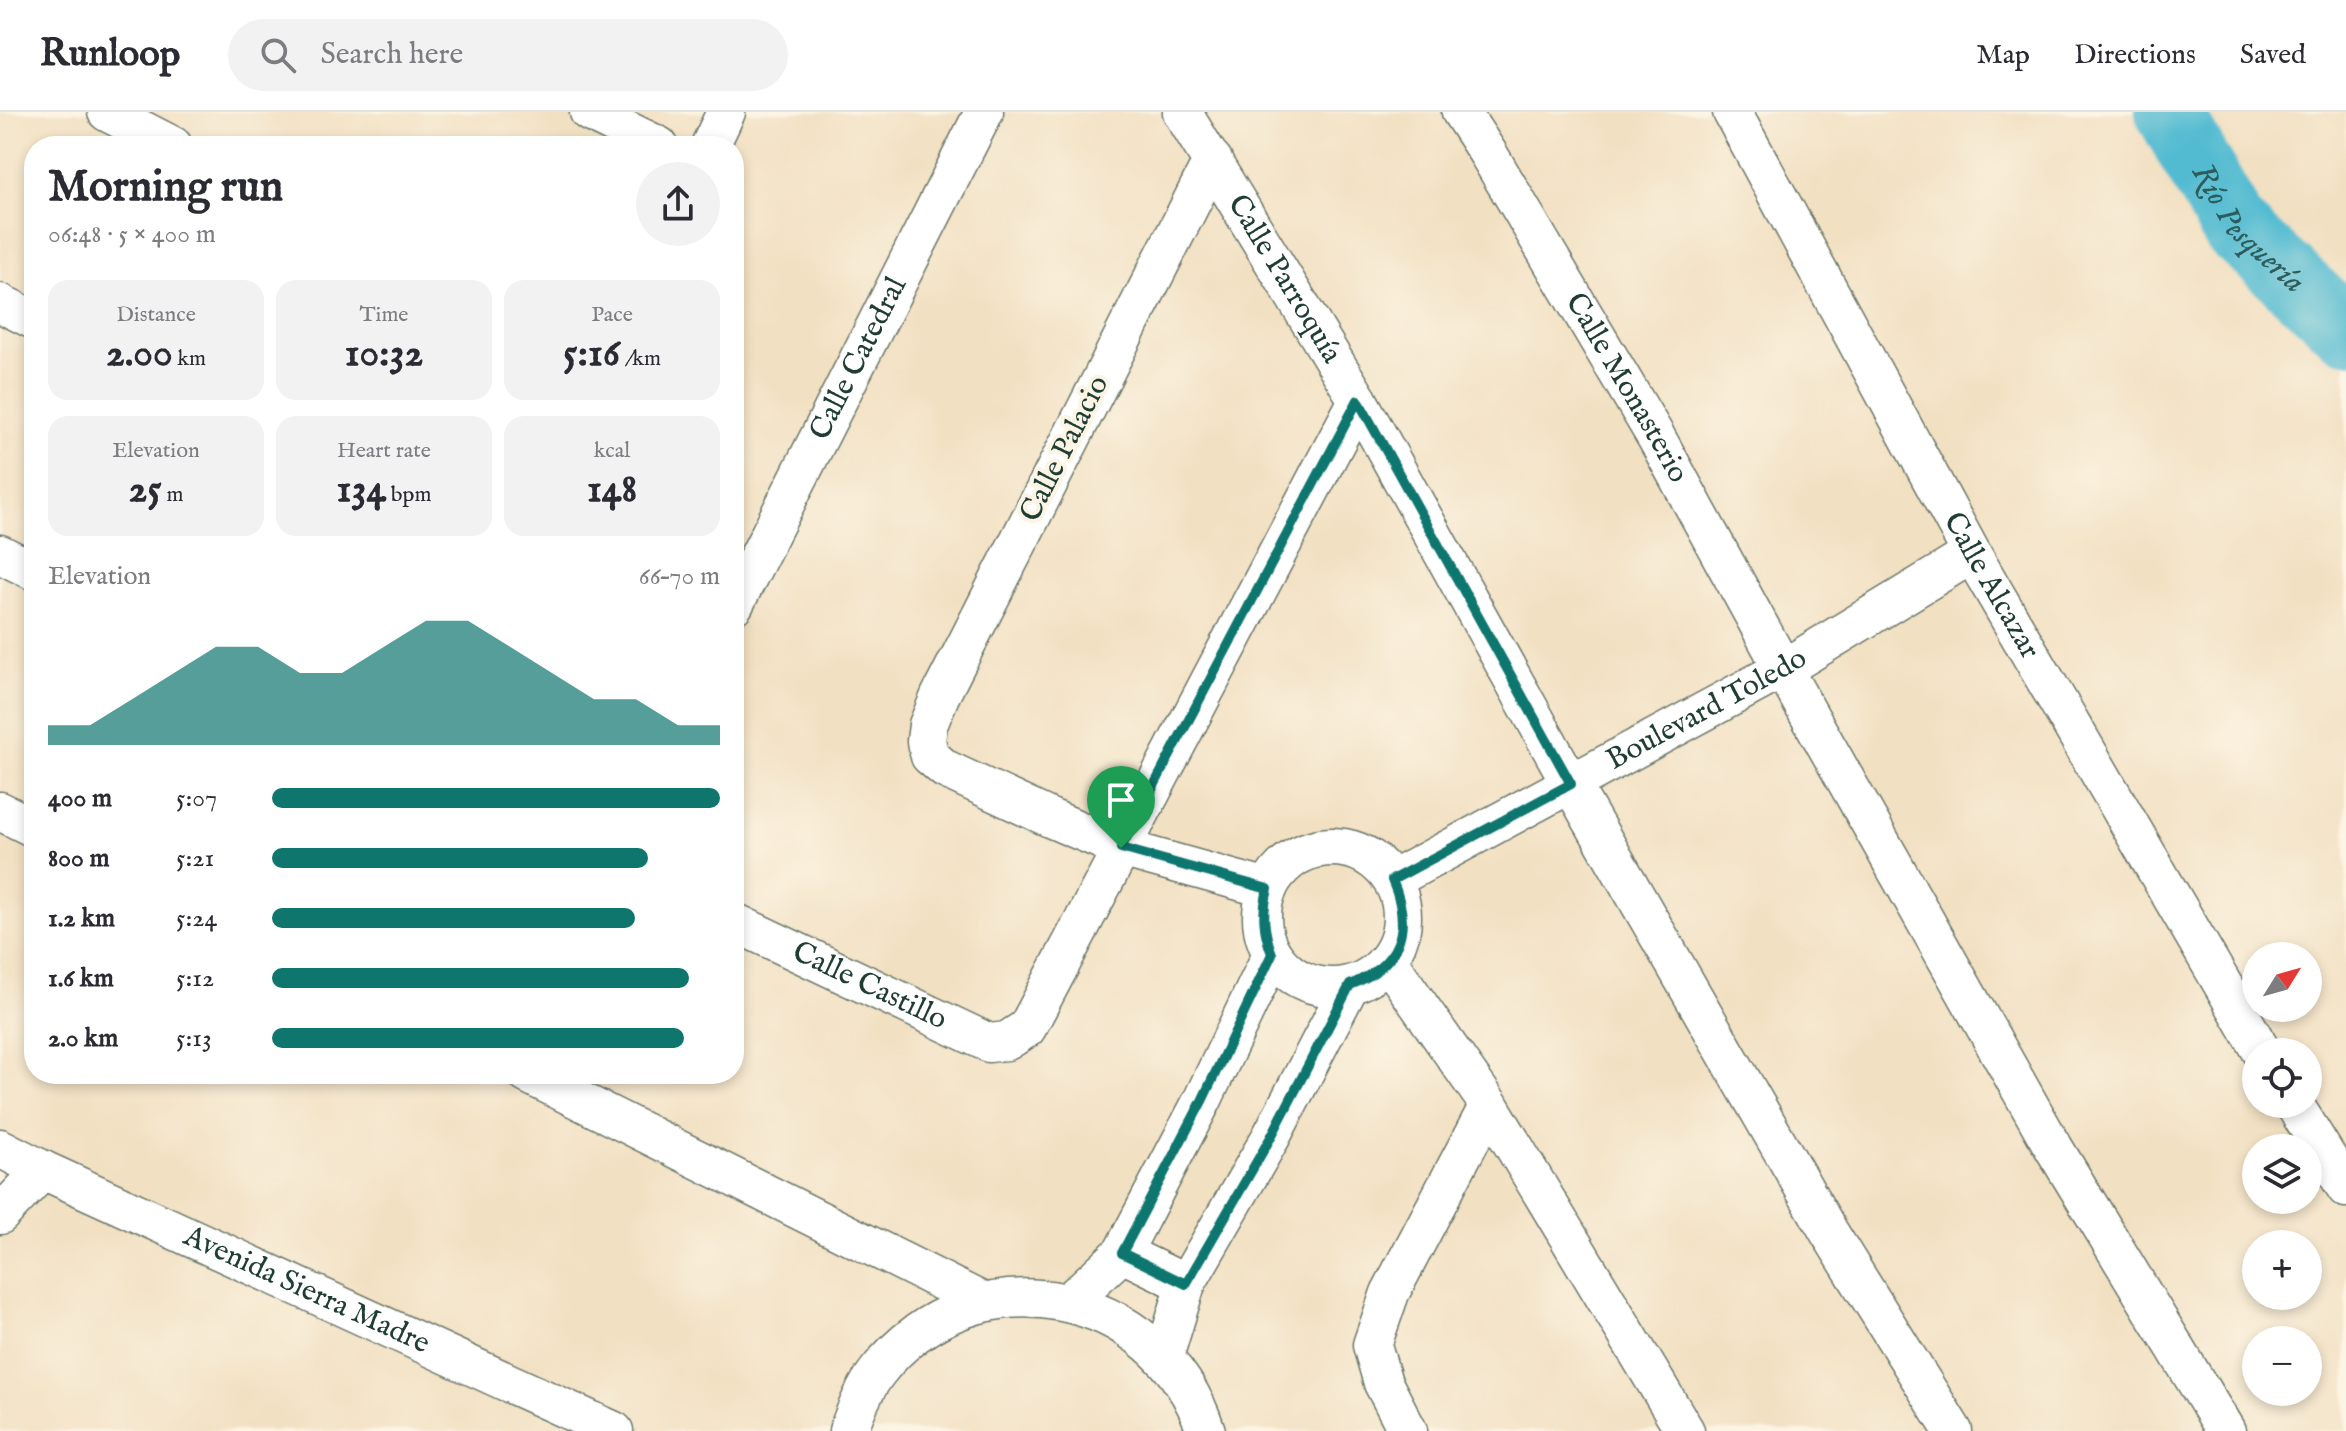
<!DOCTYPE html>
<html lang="en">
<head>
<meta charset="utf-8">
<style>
	body { margin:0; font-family:"IM FELL English",serif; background:#f2f2f3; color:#2b2b33; height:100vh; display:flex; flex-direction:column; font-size:30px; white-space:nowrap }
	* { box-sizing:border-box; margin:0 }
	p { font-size:26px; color:#7c7c81 }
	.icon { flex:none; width:44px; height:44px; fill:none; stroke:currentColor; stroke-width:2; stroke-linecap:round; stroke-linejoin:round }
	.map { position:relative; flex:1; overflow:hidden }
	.drawer { position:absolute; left:24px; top:24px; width:720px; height:948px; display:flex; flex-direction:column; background:#fff; border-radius:32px; box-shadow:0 4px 12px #0003 }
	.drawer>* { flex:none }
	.needle { width:52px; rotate:53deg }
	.tools { position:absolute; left:2242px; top:830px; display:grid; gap:16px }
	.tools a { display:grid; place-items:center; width:80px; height:80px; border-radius:50%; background:#fff; box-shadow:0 4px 12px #0003; font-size:40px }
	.pin { position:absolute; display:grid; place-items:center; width:68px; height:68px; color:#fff; margin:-82px -34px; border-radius:50% 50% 50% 0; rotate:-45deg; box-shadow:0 0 8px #0007 }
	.pin .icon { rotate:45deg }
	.round { display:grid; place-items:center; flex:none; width:84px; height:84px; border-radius:42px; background:#f2f2f3 }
	.summary { display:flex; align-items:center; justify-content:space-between; height:136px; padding:0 24px }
	h1 { font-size:44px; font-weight:700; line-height:60px }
	.metrics { display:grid; grid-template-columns:repeat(3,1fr); gap:12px; height:136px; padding:8px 24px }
	.metrics div { display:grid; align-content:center; border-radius:20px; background:#f2f2f3; text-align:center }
	.metrics b { font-size:40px; font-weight:700 }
	.metrics small { font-size:22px; font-weight:400 }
	.metrics p { font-size:22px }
	.chart { height:224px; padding:16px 24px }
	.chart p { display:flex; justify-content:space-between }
	.chart svg { width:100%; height:144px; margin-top:8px; fill:#0f766e; opacity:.7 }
	ul { padding:0 24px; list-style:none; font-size:26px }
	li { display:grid; grid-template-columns:128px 96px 1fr; align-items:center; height:60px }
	li i { height:20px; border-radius:10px; background:#0f766e }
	header { display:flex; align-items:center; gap:48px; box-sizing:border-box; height:112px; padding:0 40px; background:#fff; border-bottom:2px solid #e1e1e2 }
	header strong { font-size:38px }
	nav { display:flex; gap:44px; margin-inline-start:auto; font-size:28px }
	.search { width:560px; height:72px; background:#f2f2f3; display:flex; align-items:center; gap:20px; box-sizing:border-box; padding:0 28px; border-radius:44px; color:#7c7c81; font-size:30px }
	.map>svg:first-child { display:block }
</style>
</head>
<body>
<header>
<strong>Runloop</strong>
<div class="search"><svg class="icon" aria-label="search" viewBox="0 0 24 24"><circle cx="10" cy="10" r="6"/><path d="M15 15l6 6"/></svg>Search here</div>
<nav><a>Map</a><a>Directions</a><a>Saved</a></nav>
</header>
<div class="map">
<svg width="2346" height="1319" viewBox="0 0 2346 1319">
	<rect width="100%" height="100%" fill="#fcf5e5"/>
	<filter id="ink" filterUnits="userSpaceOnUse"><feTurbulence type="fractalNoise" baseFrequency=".0125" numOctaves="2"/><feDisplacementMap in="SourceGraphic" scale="16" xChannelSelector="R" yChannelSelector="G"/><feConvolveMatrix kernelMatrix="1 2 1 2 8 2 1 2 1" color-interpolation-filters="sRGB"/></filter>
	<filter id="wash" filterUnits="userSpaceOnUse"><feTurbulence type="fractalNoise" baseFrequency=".006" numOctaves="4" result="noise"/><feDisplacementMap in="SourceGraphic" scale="32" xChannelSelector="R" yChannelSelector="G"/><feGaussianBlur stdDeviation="1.8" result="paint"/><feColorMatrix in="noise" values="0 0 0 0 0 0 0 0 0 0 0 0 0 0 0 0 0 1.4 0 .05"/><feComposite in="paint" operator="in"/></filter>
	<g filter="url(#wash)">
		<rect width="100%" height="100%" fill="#f2e0c2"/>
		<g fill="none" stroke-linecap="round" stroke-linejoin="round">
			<path stroke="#53bbd1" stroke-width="68" id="s1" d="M2169,0l65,116 112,101"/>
		</g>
	</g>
	<g filter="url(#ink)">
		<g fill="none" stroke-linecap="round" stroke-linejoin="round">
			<g stroke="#697666" stroke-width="41">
				<g id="minor">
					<path d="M107,0l66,34"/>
					<path d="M589,0l70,34"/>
					<path id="s2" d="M1182,0l176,288 213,384 258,448 124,199"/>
					<path id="s3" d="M1461,0l28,43 167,282 127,232 266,471 177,291"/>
					<path id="s4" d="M1732,0l240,442 290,498"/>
					<path d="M710,34l16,-34"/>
					<path d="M1213,48l-273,536 -12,29 -2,16 4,15 15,13 105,49 71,30 147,41"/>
					<path d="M0,191l34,17"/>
					<path d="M0,442l34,17"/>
					<path id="s5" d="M734,493l250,-493"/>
					<path d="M0,699l34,17"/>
					<circle cx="1332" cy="805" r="70"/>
					<path id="s6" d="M1392,768l391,-211 189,-115"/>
					<path id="s7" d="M734,810l255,121 18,-2 20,-13 331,-628"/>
					<path d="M1388,849l101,144 196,326"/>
					<path d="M527,962l456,228"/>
					<path d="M2294,992l52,84"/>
					<path id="s8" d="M0,1036l43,22 571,261"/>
					<path d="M0,1103l43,-45"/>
					<path d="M1122,1141l64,31"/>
					<path d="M1069,1190l53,-49 80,-152 70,-147"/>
					<path d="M1164,1245l22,-73 85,-147 79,-152"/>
					<path d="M848,1319c8,-21 16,-42 30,-60 94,-121 282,-84 328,60"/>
					<path d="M1408,1319l-25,-48 -11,-38 18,-52 99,-188"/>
				</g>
			</g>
			<use href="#minor" stroke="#fff" stroke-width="38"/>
		</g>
	</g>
	<g fill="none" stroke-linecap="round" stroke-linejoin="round" filter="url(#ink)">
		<g stroke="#fff" stroke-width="16">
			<path id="route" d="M1358,288l213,384 -179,96c22,50 7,85 -42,105l-79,152 -85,147 -64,-31 80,-152 70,-147c-9,-24 -10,-41 -4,-65l-147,-41z"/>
		</g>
		<use href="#route" stroke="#0f766e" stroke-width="10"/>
	</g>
	<g text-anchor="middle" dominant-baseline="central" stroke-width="8" stroke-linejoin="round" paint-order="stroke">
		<g font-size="30" fill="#1f3d34" stroke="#fcf5e5">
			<text stroke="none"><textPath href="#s2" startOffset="196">Calle Parroquía</textPath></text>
			<text stroke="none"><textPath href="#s5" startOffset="276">Calle Catedral</textPath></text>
			<text stroke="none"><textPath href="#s3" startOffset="322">Calle Monasterio</textPath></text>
			<text transform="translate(1065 337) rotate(-63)">Calle Palacio</text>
			<text stroke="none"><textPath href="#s4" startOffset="540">Calle Alcazar</textPath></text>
			<text stroke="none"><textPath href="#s6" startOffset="358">Boulevard Toledo</textPath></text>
			<text stroke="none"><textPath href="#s7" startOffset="150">Calle Castillo</textPath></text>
			<text stroke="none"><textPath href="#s8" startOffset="338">Avenida Sierra Madre</textPath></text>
		</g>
		<g font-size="32" font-style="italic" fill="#2c5c5b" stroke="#fcf5e5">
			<text stroke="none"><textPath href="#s1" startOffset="142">Río Pesquería</textPath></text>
		</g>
	</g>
</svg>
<div class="tools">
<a><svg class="needle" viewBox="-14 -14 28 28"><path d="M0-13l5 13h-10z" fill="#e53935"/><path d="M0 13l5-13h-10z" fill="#7c7c81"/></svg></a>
<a><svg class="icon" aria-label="locate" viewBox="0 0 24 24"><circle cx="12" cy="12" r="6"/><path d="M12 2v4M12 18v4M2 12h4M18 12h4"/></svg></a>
<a><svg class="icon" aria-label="layers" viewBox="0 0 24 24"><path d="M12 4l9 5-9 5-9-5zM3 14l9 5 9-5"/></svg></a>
<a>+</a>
<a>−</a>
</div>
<div class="pin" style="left:1121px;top:736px;background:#1e9e55"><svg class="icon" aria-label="arrive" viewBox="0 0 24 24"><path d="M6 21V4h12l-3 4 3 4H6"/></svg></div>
<section class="drawer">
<div class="summary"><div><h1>Morning run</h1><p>06:48 · 5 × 400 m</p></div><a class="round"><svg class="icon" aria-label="share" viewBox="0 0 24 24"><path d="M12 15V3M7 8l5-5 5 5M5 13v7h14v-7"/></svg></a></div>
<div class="metrics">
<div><p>Distance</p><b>2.00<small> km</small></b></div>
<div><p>Time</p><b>10:32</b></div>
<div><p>Pace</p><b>5:16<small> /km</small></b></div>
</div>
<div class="metrics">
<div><p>Elevation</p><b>25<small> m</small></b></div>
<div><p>Heart rate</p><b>134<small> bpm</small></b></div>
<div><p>kcal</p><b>148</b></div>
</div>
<div class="chart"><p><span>Elevation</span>66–70 m</p>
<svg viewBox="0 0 160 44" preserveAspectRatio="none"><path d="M0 44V38L10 38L20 30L30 22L40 14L50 14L60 22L70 22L80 14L90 6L100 6L110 14L120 22L130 30L140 30L150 38L160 38V44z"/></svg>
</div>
<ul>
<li><b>400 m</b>5:07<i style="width:100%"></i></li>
<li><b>800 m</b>5:21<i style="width:84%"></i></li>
<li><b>1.2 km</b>5:24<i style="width:81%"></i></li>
<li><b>1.6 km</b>5:12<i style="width:93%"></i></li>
<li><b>2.0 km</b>5:13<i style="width:92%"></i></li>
</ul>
</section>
</div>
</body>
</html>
